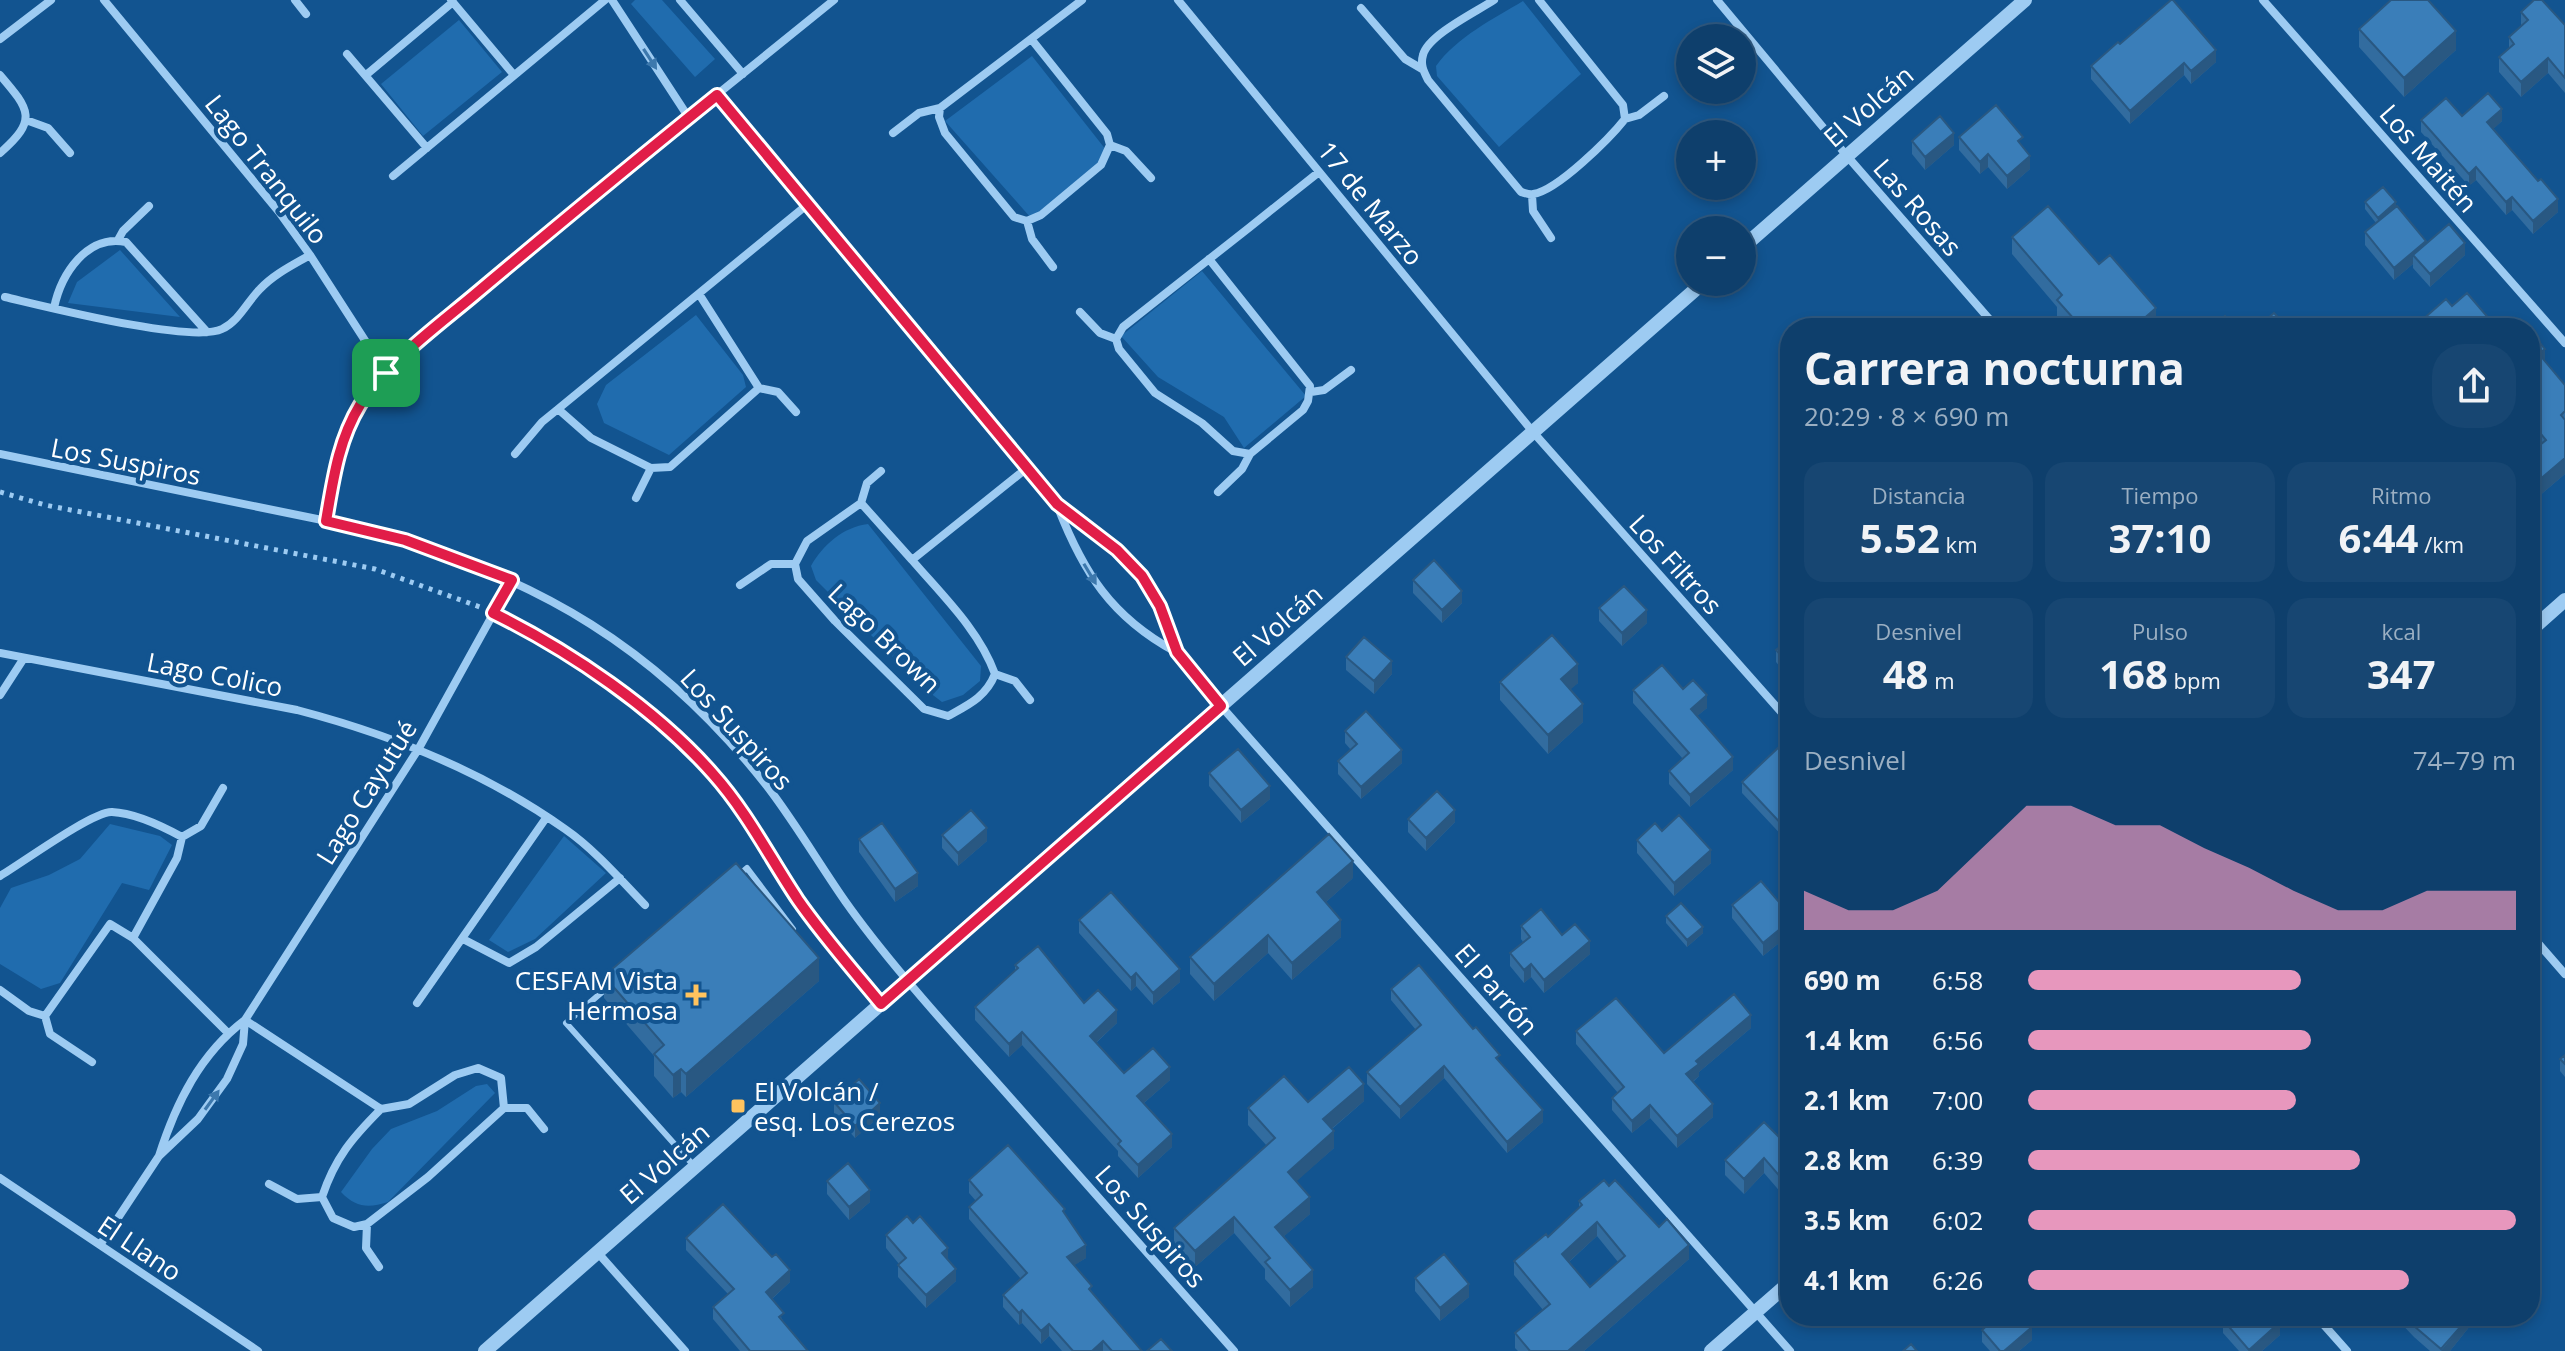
<!DOCTYPE html>
<html lang="es">
<head>
<meta charset="utf-8">
<style>
	body { margin:0; font-family:"Open Sans",sans-serif; background:#174672; color:#f1f3f6; height:100vh; display:flex; flex-direction:column; font-size:30px; white-space:nowrap }
	* { box-sizing:border-box; margin:0 }
	p { font-size:26px; color:#9bafc2 }
	.icon { flex:none; width:44px; height:44px; fill:none; stroke:currentColor; stroke-width:2; stroke-linecap:round; stroke-linejoin:round }
	.map { position:relative; flex:1; overflow:hidden }
	.details { position:absolute; left:1780px; top:318px; width:760px; height:1008px; display:flex; flex-direction:column; background:#0e3f6c; border-radius:32px; box-shadow:0 4px 12px #0003,0 0 0 2px #2e587f }
	.details>* { flex:none }
	.fabs { position:absolute; left:1676px; top:24px; display:grid; gap:16px }
	.fabs a { display:grid; place-items:center; width:80px; height:80px; border-radius:50%; background:#0e3f6c; box-shadow:0 4px 12px #0003,0 0 0 2px #2e587f; font-size:40px }
	.pin { position:absolute; display:grid; place-items:center; width:68px; height:68px; color:#fff; margin:-34px; border-radius:16px; box-shadow:0 4px 12px #0006 }
	.round { display:grid; place-items:center; flex:none; width:84px; height:84px; border-radius:32px; background:#174672 }
	.head { display:flex; align-items:center; justify-content:space-between; height:136px; padding:0 24px }
	h1 { font-size:44px; font-weight:700; line-height:60px }
	.stats { display:grid; grid-template-columns:repeat(3,1fr); gap:12px; height:136px; padding:8px 24px }
	.stats div { display:grid; align-content:center; border-radius:20px; background:#174672; text-align:center }
	.stats b { font-size:40px; font-weight:700 }
	.stats small { font-size:22px; font-weight:400 }
	.stats p { font-size:22px }
	.chart { height:224px; padding:16px 24px }
	.chart p { display:flex; justify-content:space-between }
	.chart svg { width:100%; height:144px; margin-top:8px; fill:#e797bd; opacity:.7 }
	ul { padding:0 24px; list-style:none; font-size:26px }
	li { display:grid; grid-template-columns:128px 96px 1fr; align-items:center; height:60px }
	li i { height:20px; border-radius:10px; background:#e797bd }
	.map>svg:first-child { display:block }
</style>
</head>
<body>
<div class="map">
<svg width="2565" height="1351" viewBox="0 0 2565 1351">
	<rect width="100%" height="100%" fill="#125490"/>
	<path fill="#206cae" d="M635,0h27l53,59 -20,18 -64,-73z
		M1523,1l58,73 -82,73 -62,-71 -1,-10c21,-29 57,-47 87,-65z
		M459,20l43,52 -79,64 -42,-52z
		M1032,56l78,99 -79,63 -86,-97z
		M120,250l60,67 -112,-14 9,-21z
		M1202,271l104,125 -62,52 -20,-31 -66,-40 -37,-41z
		M696,315l47,60 3,12 -77,68 -65,-32 -7,-19 9,-19z
		M868,524l113,142 -1,15 -17,14 -21,7 -17,-13 -109,-109 -5,-14c12,-21 32,-39 57,-42z
		M110,824l50,12 12,9 -23,45 -27,-7 -62,100 -19,6 -41,-25v-56l11,-20 38,-13 31,-16z
		M564,836l42,37 -71,66 -27,13 -19,-12z
		M487,1084l8,9 -107,109c-19,6 -32,6 -47,-10l31,-43 19,-20 46,-18 39,-25z"/>
	<g fill="none" stroke-linecap="round" stroke-linejoin="round">
		<path stroke="#9dcbf2" stroke-width="5" stroke-dasharray="4 6" stroke-linecap="butt" d="M0,492l45,13 330,64 105,38
			M507,620c72,35 152,93 205,153 35,38 58,84 86,126 21,32 47,62 72,92"/>
		<path stroke="#9dcbf2" stroke-width="6" d="M738,876l9,-8 46,61
			M608,987l-42,36 129,144"/>
		<path stroke="#9dcbf2" stroke-width="8" d="M104,0l175,212 31,43 76,118
			M295,0l11,14
			M451,0l63,75
			M612,0l77,118
			M680,0l63,74
			M1178,0l355,432 257,290
			M1494,0c-18,12 -66,35 -71,55 -3,10 1,17 5,25l93,112c4,1 9,3 12,2 24,-3 77,-56 92,-75l-2,-14 -84,-105
			M1717,0l130,156 150,172
			M2263,0l302,343
			M1361,8l44,51 17,10
			M0,39l51,-39
			M347,54l80,94
			M0,75c30,35 38,45 0,78
			M366,75l87,-73
			M717,95l340,409 60,46 25,26 18,30 17,46 44,54 569,645
			M940,108l-1,9 6,16 69,84 13,4 14,-6 60,-50 9,-20 -3,-11 -75,-94
			M1625,119l14,-4 25,-19
			M26,120l22,8 22,25
			M893,133l26,-20 21,-5 142,-108
			M1110,145l16,6 25,27
			M393,176l212,-176
			M1532,195l1,16 18,27
			M1027,221l5,18 21,28
			M118,240l5,-9 26,-25
			M1209,259l101,127 -2,15 -5,9 -53,44 -17,-3 -31,-28 -47,-30 -36,-44 -3,-10 7,-12c65,-51 131,-103 196,-155
			M699,294l60,94 -89,79 -19,1 -60,-30 -33,-29 250,-205
			M5,297c39,9 187,47 217,32 17,-8 25,-27 38,-40 14,-15 33,-24 50,-34
			M54,308c7,-34 33,-74 72,-66l81,90
			M1080,312l20,21 16,6
			M759,388l19,4 18,20
			M1311,392l13,-2 27,-20
			M0,454l366,75c171,48 294,119 404,261 27,36 50,75 75,111 19,27 40,53 61,78 35,42 73,83 109,124 73,83 146,165 219,248
			M515,454l27,-32 16,-13
			M1218,492l24,-23 8,-15
			M636,498l15,-30
			M861,503l6,-20 14,-12
			M1057,505c26,67 54,112 119,147
			M326,521c10,-56 19,-105 60,-148l235,-201 213,-172
			M912,560l-51,-57 -54,38 -12,23 3,15 37,42 89,88 24,7c20,-11 38,-19 47,-42 -16,-44 -53,-79 -83,-114l115,-92
			M740,585l31,-21h24
			M0,653l297,57c96,25 186,61 268,119 29,20 55,50 80,76
			M995,674l20,7 15,19
			M0,695l24,-37
			M182,837l19,-11 22,-38
			M0,876c22,-13 93,-65 112,-64 23,1 50,14 70,25l-5,21 -44,80
			M2530,934l35,40
			M463,939l46,24 27,-16 84,-69
			M0,990l29,21 16,5 65,-92 23,14 95,95
			M417,1003l129,-185
			M45,1016l5,18 42,28
			M245,1020l136,89 28,-5 46,-29 23,-7 23,10 3,30 -76,69 -61,47 -13,3 -21,-9 -11,-21c13,-39 30,-59 59,-88
			M504,1108h23l17,21
			M159,1156c17,-53 41,-102 86,-136l174,-272 93,-168
			M0,1178l258,173
			M269,1184l28,15 25,-2
			M367,1224l-1,24 13,19
			M100,1245l59,-89 39,-37 29,-40 16,-35 2,-24
			M598,1253l87,98
			M2316,1316l31,35"/>
		<path stroke="#9dcbf2" stroke-width="14" d="M1742,248l283,-248
			M2530,631l35,-31
			M485,1351l1219,-1069
			M1711,1351l79,-69"/>
	</g>
	<path fill="#326c9f" fill-rule="evenodd" d="M2521,12l44,13v68l-17,-20 -27,24 -22,-25v-15l10,-8v-12l12,-10z
		M2359,29l97,21 -52,47 -45,-50z
		M2120,44l96,18 -25,22 -7,-9 -54,49 -39,-45v-13z
		M2462,116l40,5 -9,8 65,83 -25,22 -21,-24 -6,5 -30,-35 -7,6 -48,-54v-12z
		M1959,137l64,10 7,22 -23,20 -19,-22 -8,7 -21,-24z
		M1912,141l42,4 -29,25 -13,-16z
		M2365,202l31,4 30,38 39,11 -35,32 -17,-19v-4l-19,16 -29,-35v-13l11,-9 -11,-14z
		M2012,237l87,27 57,61 -4,3h-85l-10,-12v-9l-45,-53z
		M2530,331l15,30 20,24v89l-33,28 -2,-2v-47l8,-7 -8,-10z
		M1413,580l49,23 -20,20 -29,-30z
		M1599,608l48,15 -25,23 -23,-25z
		M1790,639v40l-14,-17v-12z
		M1346,657l46,17 -18,20 -28,-24z
		M1500,682l78,1 -8,6 13,33 -35,32 -48,-54z
		M1683,689l24,19 -10,8 36,54 -43,37 -21,-23v-13l14,-12 -50,-56v-13z
		M1345,731l57,32 -41,36 -23,-25v-13l13,-11 -6,-7z
		M1790,757v86h-1l-47,-50v-11z
		M1209,773l61,26 -29,24 -32,-37z
		M1408,819l47,3 -29,29 -18,-19z
		M1662,831l49,32 -37,33 -37,-43v-13z
		M942,835l45,6 -29,25 -16,-18z
		M859,839l59,47 -23,16 -36,-50z
		M1353,878l-27,24 15,35 -49,43 -24,-27 -54,48 -24,-27v-17z
		M1732,905l58,10v19l-27,22 -31,-38z
		M1666,916l37,17 -16,14 -21,-24z
		M1079,920l101,62 -27,23 -17,-19 -5,5 -52,-58z
		M1521,926l41,9 28,19 -46,39 -13,-16 -7,6 -14,-17v-13l13,-11 -2,-3z
		M1015,965l69,38 33,20 -21,20 28,30 46,7 -26,23 28,44 -34,31 -20,-22v-5l-96,-106 -13,12 -34,-37v-13l40,-36z
		M604,976l215,5 -133,116 -5,-5 -8,6 -19,-22v-20l-50,-58z
		M1391,989l109,74 43,59 -36,31 -63,-75 -44,41 -33,-35v-12l49,-42 -25,-30z
		M1751,1028l-52,44v4l-6,6 20,35 -36,31 -27,-30 -18,15 -20,-23v-12l6,-5 -42,-49v-13l88,22z
		M2565,1055v22l-5,-6v-12z
		M1364,1101l-32,28 2,19 -38,33 14,33 -26,22 29,51 -23,20 -25,-28v-10l-31,-36 -39,34 -21,-23v-16l93,-82 -19,-21v-17l60,-6z
		M834,1102l46,14 -25,22 -21,-24z
		M1790,1148v55l-26,-30 -20,21 -19,-19v-15z
		M969,1180l96,35 21,43 -12,7 18,28 50,58h-80l-13,-15 -8,8 -19,-21 -3,2 -16,-18v-12l18,-16 -52,-60v-12l7,-6 -7,-8z
		M827,1181l43,21 -21,18 -22,-26z
		M1609,1186l80,73 -105,92h-66l-3,-3v-15l28,-23 -29,-35v-14l34,-24 31,-29v-7zM1597,1236l21,26 -28,25 -21,-25z
		M886,1235l62,25 8,21 -30,27 -28,-31v-12l1,-1 -13,-16z
		M686,1238l104,44 -18,17 12,24 24,28h-68l-27,-32v-12l15,-13 -42,-44z
		M1415,1278l54,19 -29,24 -25,-30z
		M2394,1316h76v10l-20,25h-20l-16,-14z
		M2223,1320l57,15 -18,16h-23l-16,-18z
		M1982,1330l50,10 -13,11h-29l-8,-9z"/>
	<path fill="#295882" d="M2456,31v19l-52,47v-19z
		M2216,50v12l-25,22v-13z
		M2548,58v15l-27,24v-15z
		M2184,63v12l-54,49v-13z
		M2502,109v12l-15,14v-13z
		M1954,133v12l-29,25v-13z
		M1988,154v13l-8,7v-12z
		M2030,156v13l-23,20v-13z
		M2476,167v13l-7,6v-12z
		M2512,197v13l-6,5v-13z
		M2558,199v13l-25,22v-13z
		M2396,202v7l-18,15v-6z
		M2426,241v13l-13,1v9l-19,16v-12z
		M2465,243v12l-35,32v-13z
		M2156,308v17l-4,3h-19z
		M2115,321v7h-8z
		M2545,349v15l-6,-10z
		M2565,458v16l-33,28v-16z
		M1462,591v12l-20,20v-13z
		M1647,610v13l-25,23v-13z
		M1392,661v13l-18,20v-13z
		M1578,664v19l-17,15v-19z
		M1707,695v13l-16,13v-12z
		M1583,704v18l-35,32v-19z
		M1402,750v13l-41,36v-12z
		M1733,757v13l-43,37v-12z
		M1270,786v13l-29,24v-13z
		M1455,810v12l-29,29v-13z
		M987,828v13l-29,25v-13z
		M1711,850v13l-37,33v-13z
		M1353,861v17l-36,32v-18z
		M918,873v13l-23,16v-13z
		M1341,920v17l-49,43v-17z
		M1790,921v13l-27,22v-13z
		M1703,927v6l-16,14v-7z
		M1268,935v18l-54,48v-17z
		M1590,941v13l-46,39v-13z
		M819,958v23l-133,116v-23z
		M1531,964v13l-7,6v-13z
		M1180,969v13l-27,23v-12z
		M1136,973v13l-5,5v-13z
		M1117,1010v13l-27,25v-12z
		M1751,1015v13l-52,44v4l-13,11v-13l10,-13z
		M1022,1032v13l-13,12v-13z
		M1444,1066v12l-44,41v-12z
		M1170,1067v13l-33,29v-13z
		M681,1069v23l-8,6v-23z
		M1364,1084v17l-41,35v-17z
		M880,1103v13l-25,22v-12z
		M1713,1104v13l-36,31v-12z
		M1650,1105v13l-18,15v-12z
		M1543,1110v12l-36,31v-11z
		M1334,1131v17l-46,41v-17z
		M1172,1134v13l-34,31v-13z
		M1764,1158v15l-20,21v-15z
		M870,1190v12l-21,18v-13z
		M1310,1197v17l-35,30v-17z
		M1234,1217v16l-39,34v-16z
		M1597,1222v14l-35,32v-14z
		M1086,1245v13l-19,12v-13z
		M1689,1245v14l-105,92h-16z
		M948,1248v12l-6,-7z
		M956,1269v12l-30,27v-13z
		M790,1270v12l-24,22v-12z
		M1313,1270v17l-23,20v-17z
		M1469,1284v13l-29,24v-13z
		M1022,1310v13l-3,2v-12z
		M2470,1316v10l-20,25h-9z
		M2280,1322v13l-18,16h-13v-1z
		M1049,1324v12l-8,8v-13z
		M2032,1327v13l-13,11h-15z
		M1103,1341v10h-11z"/>
	<path fill="#3a7eb9" stroke="#295882" stroke-width="2" fill-rule="evenodd" d="M2171,0h2l43,50 -25,21 -7,-8 -54,48 -39,-45 27,-24 2,2z
		M2391,0h37l28,31 -52,47 -45,-49z
		M2534,0h8l23,25v53l-17,-20 -27,24 -22,-25 15,-13 -5,-7 19,-17 -7,-8z
		M2488,93l14,16 -15,13 51,59 3,-2 17,20 -25,22 -21,-24 -6,5 -30,-35 -7,7 -48,-54 25,-22 16,18z
		M1996,105l27,32 -5,4 12,15 -23,20 -19,-22 -8,8 -21,-25z
		M1940,116l14,17 -29,24 -13,-16z
		M2383,187l13,15 -18,16 -13,-16z
		M2048,206l51,58 11,-9 46,53 -23,20h-12l-6,-7 -8,7h-25l-25,-28 5,-5 -50,-58z
		M2397,206l29,35 -32,27 -29,-36z
		M2449,224l16,19 -35,31 -17,-19z
		M2467,293l30,35h-84l33,-29 6,7z
		M2274,313l14,15h-31z
		M2225,316l11,12h-25z
		M2520,319l7,9h-18z
		M2530,331l15,18 -6,5 26,31v26l-4,4 4,5v38l-33,28 -2,-2v-31l16,-13 -16,-19z
		M1434,560l28,31 -20,19 -29,-30z
		M1624,586l23,24 -25,23 -23,-25z
		M1552,635l26,29 -17,15 22,25 -35,31 -48,-53z
		M1364,637l28,24 -18,20 -28,-24z
		M1790,639v27l-14,-16z
		M1662,665l21,24 10,-9 14,15 -16,14 42,48 -43,38 -21,-24 20,-18 -56,-63z
		M1366,711l36,39 -41,37 -23,-26 19,-17 -12,-13z
		M1780,746l10,11v11l-2,2 2,2 -1,60 -47,-50z
		M1238,749l32,37 -29,24 -32,-37z
		M1437,791l18,19 -29,28 -18,-19z
		M971,810l16,18 -29,25 -16,-18z
		M1679,815l32,35 -37,33 -37,-43 18,-17 7,8z
		M882,823l36,50 -23,16 -36,-50z
		M1329,834l24,27 -36,31 24,28 -49,43 -24,-28 -54,49 -24,-27z
		M736,863l83,95 -133,116 -5,-5 -8,6 -19,-21 10,-9 -60,-69z
		M1761,881l29,34v6l-27,22 -31,-38z
		M1111,892l69,77 -27,24 -17,-20 -5,5 -52,-58z
		M1681,903l22,24 -16,13 -21,-24z
		M1541,909l21,26 13,-11 15,17 -46,39 -13,-16 -7,6 -14,-17 20,-16 -9,-11z
		M1038,946l46,57 14,-13 19,20 -27,26 34,37 29,-25 17,19 -33,29 35,38 -34,31 -20,-21 3,-3 -99,-109 -13,12 -34,-37 43,-39 -3,-3z
		M1419,965l54,64 3,-2 24,28 -4,3 47,52 -36,32 -63,-76 -44,41 -33,-35 54,-47 -30,-36z
		M1734,994l17,21 -55,46 3,3 -13,10 27,30 -36,32 -27,-31 -18,16 -20,-23 12,-11 -48,-56 40,-33 48,55z
		M2565,1055v9l-5,-5z
		M1349,1067l15,17 -41,35 11,12 -46,41 22,25 -35,30 38,43 -23,20 -25,-28 5,-4 -36,-41 -39,34 -21,-23 101,-90 -27,-30 36,-32 24,26z
		M859,1079l21,24 -25,23 -21,-24z
		M1764,1122l26,26v40l-26,-30 -20,21 -19,-19z
		M1008,1145l57,64 -2,2 23,34 -19,12 25,29 -3,3 53,62h-30l-9,-10 -11,10h-19l-24,-27 -8,7 -19,-21 -3,3 -16,-18 24,-22 -58,-66 13,-12 -13,-15z
		M848,1163l22,27 -21,17 -22,-26z
		M1604,1180l5,6 6,-6 44,47 8,-8 22,26 -121,106h-38l-15,-18 35,-29 -36,-43 32,-27 2,3 34,-32 -3,-4zM1597,1222l28,34 -35,31 -28,-33z
		M723,1204l49,53 4,-3 14,16 -24,22 18,21 -5,4 29,34h-58l-37,-44 21,-18 -48,-51z
		M907,1216l6,7 7,-7 28,32 -6,5 14,16 -30,26 -28,-30 8,-7 -20,-23z
		M1444,1254l25,30 -29,24 -25,-30z
		M1998,1316h24l10,11 -28,24h-4l-18,-21z
		M2228,1316h47l5,6 -31,28 -26,-30z
		M2404,1316h66l-29,33 -27,-23z
		M1161,1339l11,12h-25z
		M1911,1344l6,7h-14z"/>
	<defs><path id="oneway-solid" d="M-6-.8H1V-3.2L6.5 0L1 3.2V.8H-6Z" transform="scale(2)"/></defs>
	<g fill="#3c78ad">
		<use href="#oneway-solid" transform="translate(650 59) rotate(57)"/>
		<use href="#oneway-solid" transform="translate(1090 574) rotate(59)"/>
		<use href="#oneway-solid" transform="translate(212 1100) rotate(-54)"/>
	</g>
	<g fill="none" stroke-linecap="round" stroke-linejoin="round">
		<g stroke="#fff" stroke-width="16">
			<path id="route" d="M717,95l340,409 60,46 25,26 18,30 17,46 44,54 -340,298c-28,-34 -58,-68 -83,-104 -28,-42 -51,-88 -85,-126 -57,-65 -143,-123 -220,-161l19,-33 -107,-40 -79,-19c7,-40 12,-80 34,-116 25,-41 76,-78 113,-109 81,-68 162,-135 244,-201z"/>
		</g>
		<use href="#route" stroke="#e11d48" stroke-width="10"/>
	</g>
	<g fill="#ffc35e" stroke="#125490" stroke-width="3">
		<path d="M692 983h8v8h8v8h-8v8h-8v-8h-8v-8h8z"/>
		<rect x="730" y="1098" width="16" height="16" rx="4"/>
	</g>
	<g text-anchor="middle" dominant-baseline="central" stroke-width="8" stroke-linejoin="round" paint-order="stroke">
		<g font-size="26" fill="#fff" stroke="#125490">
			<text transform="translate(1868 106) rotate(-41)">El Volcán</text>
			<text transform="translate(2429 158) rotate(49)">Los Maitén</text>
			<text transform="translate(267 169) rotate(52)">Lago Tranquilo</text>
			<text transform="translate(1371 203) rotate(51)">17 de Marzo</text>
			<text transform="translate(1918 207) rotate(49)">Las Rosas</text>
			<text transform="translate(126 461) rotate(11)">Los Suspiros</text>
			<text transform="translate(1676 564) rotate(48)">Los Filtros</text>
			<text transform="translate(1277 625) rotate(-41)">El Volcán</text>
			<text transform="translate(885 638) rotate(44)">Lago Brown</text>
			<text transform="translate(215 674) rotate(11)">Lago Colico</text>
			<text transform="translate(737 729) rotate(48)">Los Suspiros</text>
			<text transform="translate(366 792) rotate(-58)">Lago Cayutué</text>
			<text transform="translate(1497 989) rotate(49)">El Parrón</text>
			<text transform="translate(664 1163) rotate(-41)">El Volcán</text>
			<text transform="translate(1151 1226) rotate(49)">Los Suspiros</text>
			<text transform="translate(140 1248) rotate(34)">El Llano</text>
		</g>
		<g font-size="26" fill="#fff" stroke="#125490" text-anchor="end">
			<text x="678" y="980">CESFAM Vista<tspan x="678" dy="30">Hermosa</tspan></text>
			<text x="754" y="1091" text-anchor="start">El Volcán /<tspan x="754" dy="30">esq. Los Cerezos</tspan></text>
		</g>
	</g>
</svg>
<div class="fabs">
<a><svg class="icon" aria-label="layers" viewBox="0 0 24 24"><path d="M12 4l9 5-9 5-9-5zM3 14l9 5 9-5"/></svg></a>
<a>+</a>
<a>−</a>
</div>
<div class="pin" style="left:386px;top:373px;background:#1e9e55"><svg class="icon" aria-label="arrive" viewBox="0 0 24 24"><path d="M6 21V4h12l-3 4 3 4H6"/></svg></div>
<section class="details">
<div class="head"><div><h1>Carrera nocturna</h1><p>20:29 · 8 × 690 m</p></div><a class="round"><svg class="icon" aria-label="share" viewBox="0 0 24 24"><path d="M12 15V3M7 8l5-5 5 5M5 13v7h14v-7"/></svg></a></div>
<div class="stats">
<div><p>Distancia</p><b>5.52<small> km</small></b></div>
<div><p>Tiempo</p><b>37:10</b></div>
<div><p>Ritmo</p><b>6:44<small> /km</small></b></div>
</div>
<div class="stats">
<div><p>Desnivel</p><b>48<small> m</small></b></div>
<div><p>Pulso</p><b>168<small> bpm</small></b></div>
<div><p>kcal</p><b>347</b></div>
</div>
<div class="chart"><p><span>Desnivel</span>74–79 m</p>
<svg viewBox="0 0 160 44" preserveAspectRatio="none"><path d="M0 44V32L10 38L20 38L30 32L40 19L50 6L60 6L70 12L80 12L90 19L100 25L110 32L120 38L130 38L140 32L150 32L160 32V44z"/></svg>
</div>
<ul>
<li><b>690 m</b>6:58<i style="width:56%"></i></li>
<li><b>1.4 km</b>6:56<i style="width:58%"></i></li>
<li><b>2.1 km</b>7:00<i style="width:55%"></i></li>
<li><b>2.8 km</b>6:39<i style="width:68%"></i></li>
<li><b>3.5 km</b>6:02<i style="width:100%"></i></li>
<li><b>4.1 km</b>6:26<i style="width:78%"></i></li>
</ul>
</section>
</div>
</body>
</html>
